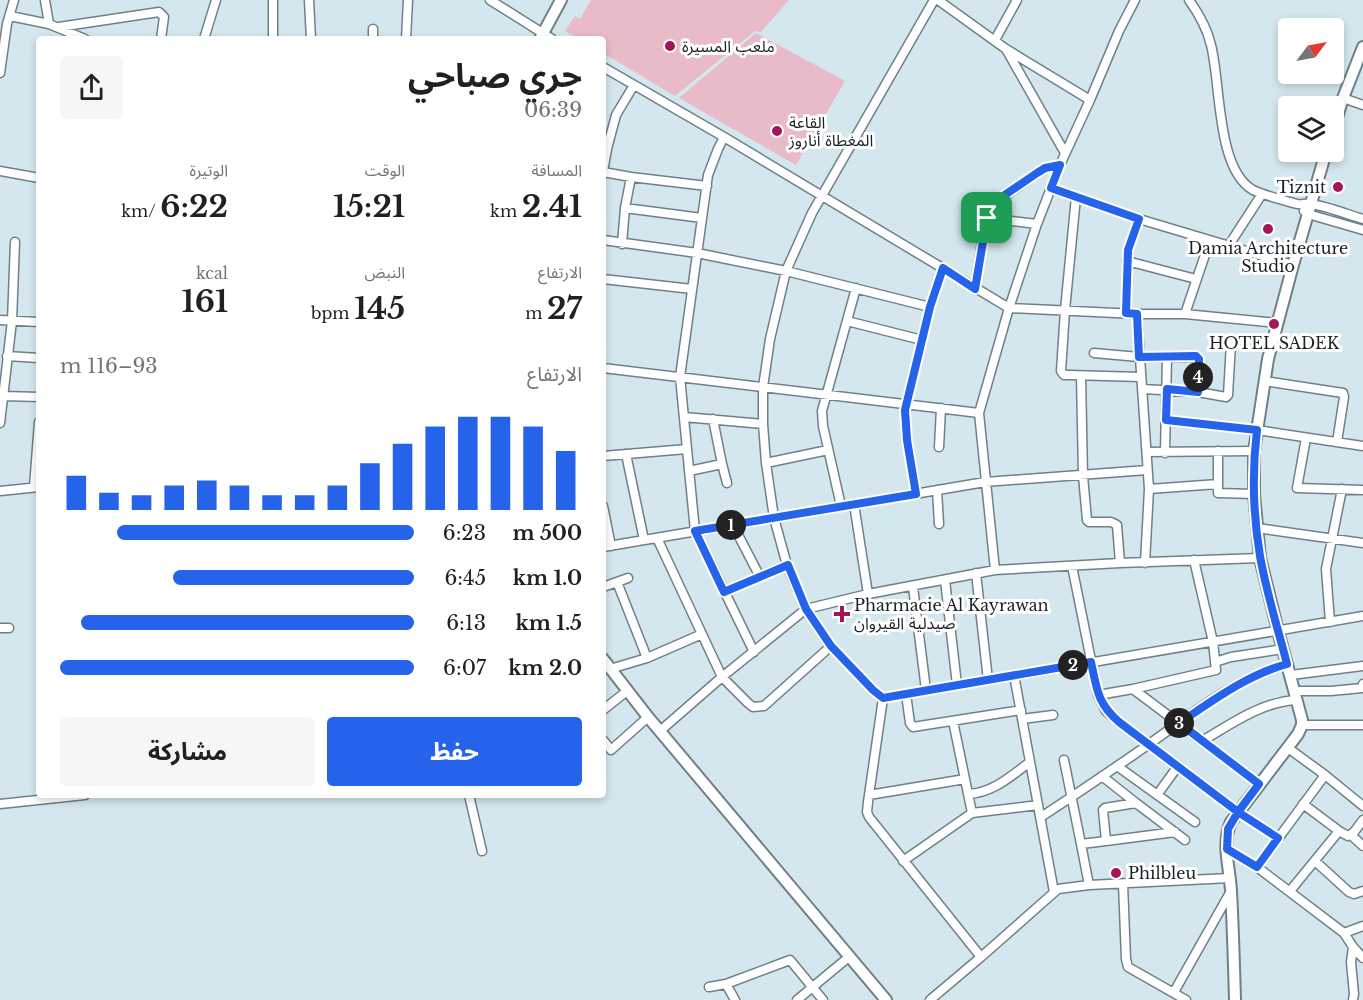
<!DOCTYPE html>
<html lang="ar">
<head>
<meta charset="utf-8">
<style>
	body { margin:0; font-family:"Libre Baskerville","Noto Sans Arabic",serif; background:#f6f6f6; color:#202124; direction:rtl; height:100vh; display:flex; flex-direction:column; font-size:22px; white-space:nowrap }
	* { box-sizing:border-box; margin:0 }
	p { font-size:20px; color:#757577 }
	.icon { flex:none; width:33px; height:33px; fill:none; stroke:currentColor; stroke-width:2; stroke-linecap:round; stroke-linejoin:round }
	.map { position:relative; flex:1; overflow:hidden; direction:ltr }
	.details { position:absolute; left:36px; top:36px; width:570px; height:762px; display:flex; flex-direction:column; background:#fff; border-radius:6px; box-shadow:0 3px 9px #0003; direction:rtl }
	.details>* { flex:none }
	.needle { width:39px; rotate:58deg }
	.tools { position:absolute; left:1278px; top:18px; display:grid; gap:12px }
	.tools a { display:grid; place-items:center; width:66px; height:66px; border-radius:6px; background:#fff; box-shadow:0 3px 9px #0003; font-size:30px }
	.pin { position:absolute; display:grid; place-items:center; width:51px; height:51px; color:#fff; margin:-26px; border-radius:12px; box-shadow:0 3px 9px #0006 }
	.km { position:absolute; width:30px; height:30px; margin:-15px; border-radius:50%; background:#222; color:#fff; font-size:16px; line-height:30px; text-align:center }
	.round { display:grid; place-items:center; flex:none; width:63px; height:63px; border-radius:6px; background:#f6f6f6 }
	.headline { display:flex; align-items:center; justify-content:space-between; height:102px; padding:0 24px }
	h1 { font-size:33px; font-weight:700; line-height:45px }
	.figures { display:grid; grid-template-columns:repeat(3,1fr); gap:9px; height:102px; padding:6px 24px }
	.figures div { display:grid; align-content:center }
	.figures b { font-size:30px; font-weight:700 }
	.figures small { font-size:16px; font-weight:400 }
	.figures p { font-size:16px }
	.chart { height:168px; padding:12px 24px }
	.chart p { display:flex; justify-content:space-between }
	.chart svg { width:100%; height:108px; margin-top:6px; stroke:#2563eb; stroke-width:6 }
	.primary-button { display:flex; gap:12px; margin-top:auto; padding:12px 24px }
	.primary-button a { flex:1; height:69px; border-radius:6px; background:#2563eb; color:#fff; font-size:24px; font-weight:700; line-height:69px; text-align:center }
	.primary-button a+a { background:#f6f6f6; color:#202124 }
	ul { padding:0 24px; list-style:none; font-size:20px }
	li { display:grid; grid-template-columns:96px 72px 1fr; align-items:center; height:45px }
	li i { height:15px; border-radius:8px; background:#2563eb }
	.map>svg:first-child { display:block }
</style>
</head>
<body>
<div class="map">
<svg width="1363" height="1000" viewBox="0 0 1363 1000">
	<rect width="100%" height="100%" fill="#d4e7ef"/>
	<path fill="#e9bac7" d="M591,0h198l-28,32 -6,-1 -80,65 -72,-43v-14h-24l-14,-8 10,-15 5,3z
		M756,33l89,48 -49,84 -117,-67z"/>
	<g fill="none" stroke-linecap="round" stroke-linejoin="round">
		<g stroke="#6f8088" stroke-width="11">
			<path id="minor" d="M45,0l4,24 36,15
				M273,0v39
				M309,0l2,39
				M490,0l62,39
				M934,0l-122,213 -26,58 -16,68 -7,48v37l3,39 8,55 13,47 19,44 25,37 42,44 10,8 480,-82
				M938,0l68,49 84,51
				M1189,0c10,14 18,28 22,45 10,38 5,124 42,145 10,5 33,11 44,14 4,1 9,-1 13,0 17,2 36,10 53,15
				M10,16l39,8
				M59,27l100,-15 5,5 -3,22
				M373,29v10
				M204,39l12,-39
				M406,39l2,-39
				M995,40l22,-40
				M1006,49l59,104
				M603,67l121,70 285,171 128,6h48l92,9
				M0,73l7,-49 7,-24
				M1343,98l20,7
				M724,137l-6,12 -10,26 -28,202 15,154 59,121
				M0,171l39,7
				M603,171l4,-22 9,-34 18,-30
				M603,172l28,5 76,9
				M1051,188l88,31 154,46
				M1076,197l-11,113 -4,61 3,4h6l71,2
				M625,208l77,10
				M1304,211l4,3 55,16
				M987,218l50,6
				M603,240l94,13 89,18 144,36
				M622,244l3,-36 6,-31
				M1229,245l33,-51
				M1127,261l69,18
				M603,279l89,10
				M975,289l7,-47 8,-35 47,-34 8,-5 15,-3
				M1126,313l2,-63 11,-31
				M1137,314l12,175 -4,74
				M1185,314l25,-74
				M0,320l39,2
				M847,321l75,19
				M1094,353l45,4h58l2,2 -1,33
				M7,356l32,2
				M603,368l376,45
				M1081,376l2,100 4,44 2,2h22l6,3 3,38
				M1264,381l79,12 1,4 -7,45
				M1142,389l56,3 28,5 2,-2 3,-52
				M3,396l36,1
				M684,417l79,7
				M713,419l9,45 5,19
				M1166,420l91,10 106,16
				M0,423l12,-102 3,-79
				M1306,438l-9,50 66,2
				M939,447l2,-39
				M1218,451v42l36,1
				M1147,452l107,-1
				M1165,453l2,-96
				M626,454l18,86
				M603,456l84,-7
				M766,463l62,-13
				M689,471l33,-7
				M34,487l5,-65
				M1149,489l69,-5
				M937,490l2,34
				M0,491l39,-4
				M916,494l-9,-54 -2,-30 25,-103 13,-39
				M854,504l14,90
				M603,506l8,40
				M841,506l-18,-80 -1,-15 34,-123
				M733,525l27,52
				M1257,528l106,15
				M657,538l65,139 26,26 5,4 11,-1 67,-60
				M603,547l382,-65 162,-12
				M1072,566l26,129 8,16 13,11 119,90 40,26
				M995,570l-16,-157 30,-105 28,-84 23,-59 30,-65 29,-69 16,-31
				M976,573l12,107
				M945,580l12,105
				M617,582l30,76
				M603,587l25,-9
				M913,587l13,103
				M724,592l63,-27
				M1330,622l-4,-53 16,-80
				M0,628h9
				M1215,662l16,-5 52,-8
				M610,669l37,-11 55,-24
				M1014,675l40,217
				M1291,675l72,-9
				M1133,689l126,95
				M1295,691h36l31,-3 1,-4
				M906,694l4,29 3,4 108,-17
				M1098,695l35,-6 83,-19 -3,-28 -19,-82
				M883,698l-15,104 -1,10 2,5 112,140
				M603,710l24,-19
				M1022,719l31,-4
				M953,721l19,92
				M1302,725h61
				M660,731l62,-54 84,-68 62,-15 127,-24 125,-7 140,-5
				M603,740l8,10 37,-33
				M1202,741c31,-18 59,-39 95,-41
				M1288,748l37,27 38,31
				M1064,760l17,84 25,-3
				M1117,766l78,56
				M1102,776l34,27
				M968,794c25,-1 43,-18 62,-32
				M469,795l13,56
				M869,795l96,-16
				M1157,795l21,-29
				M0,804l85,-9
				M1041,817c37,-24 74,-49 111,-75 42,-30 85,-64 136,-78
				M1339,831l9,5 6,-4 9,-12
				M1175,832l-69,9 -3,-31 2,-2 31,-5 49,37
				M1351,835l12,11
				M1081,844l8,41
				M1227,849l30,18 87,66 9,14 10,11
				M903,861l69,-48 66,-8
				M1315,861l34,31 5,2 9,-3
				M1257,867l68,-92
				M1123,884l3,75 2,8 58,33
				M1290,891l49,-60 -36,-27
				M1344,933l19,-7
				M726,984l9,16
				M709,987l17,-3 64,-24 33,40
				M1174,992l57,-101
				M797,1000l53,-44
				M930,1000l51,-43 77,-68 31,-4 141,-7
				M1353,1000l1,-6 -3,-32 2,-15"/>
		</g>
		<g stroke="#6f8088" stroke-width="14">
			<path id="tertiary" d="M540,39l21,-39
				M1334,127l9,-29 20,-51
				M603,659l45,58 238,283
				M1235,1000c-1,-36 -2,-72 -4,-109 -1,-23 -10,-47 0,-69l67,-88 4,-9v-5l-24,-89 -18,-73 -6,-64v-43l14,-92 25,-94 33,-113"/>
		</g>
		<use href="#minor" stroke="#fff" stroke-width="8"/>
		<use href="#tertiary" stroke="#fff" stroke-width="10"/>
	</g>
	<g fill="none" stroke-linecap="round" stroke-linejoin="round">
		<g stroke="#fff" stroke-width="12">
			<path id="route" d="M987,218l-12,71 -32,-21 -13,39 -25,103 2,30 9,54 -221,37 29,61 64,-27 18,44 25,37 42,44 10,8 208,-36c6,27 6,41 28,60l119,90 -10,17 -1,20 30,18 21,-29 -40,-26 21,-28 -80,-61c35,-23 68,-48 108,-59 -9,-35 -21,-73 -27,-108 -7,-42 -8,-85 -3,-126l-91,-10 1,-31 31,3 1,-33 -3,-3 -57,1 -2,-43 -11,-1 2,-63 11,-31 -88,-31 9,-23 -15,3 -8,5 -44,30 -5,8 -1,7"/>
		</g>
		<use href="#route" stroke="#2563eb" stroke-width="8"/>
	</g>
	<g fill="#a41458" stroke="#fff" stroke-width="2">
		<circle cx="670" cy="46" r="6"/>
		<circle cx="777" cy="131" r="6"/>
		<circle cx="1338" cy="187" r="6"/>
		<circle cx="1268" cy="229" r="6"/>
		<circle cx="1274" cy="324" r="6"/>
		<path d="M839 605h6v6h6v6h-6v6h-6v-6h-6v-6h6z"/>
		<circle cx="1116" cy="873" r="6"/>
	</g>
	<g text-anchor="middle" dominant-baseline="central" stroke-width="6" stroke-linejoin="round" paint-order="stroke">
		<g font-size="16" fill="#1a2124" stroke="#fff" text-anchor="start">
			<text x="682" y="46">ملعب المسيرة</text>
			<text x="789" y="122">القاعة<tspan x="789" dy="18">المغطاة أناروز</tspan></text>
			<text x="1326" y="187" text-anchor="end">Tiznit</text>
			<text x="1268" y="248" text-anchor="middle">Damia Architecture<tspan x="1268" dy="18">Studio</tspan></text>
			<text x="1274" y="343" text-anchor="middle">HOTEL SADEK</text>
			<text x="854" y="605">Pharmacie Al Kayrawan<tspan x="854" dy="18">صيدلية القيروان</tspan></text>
			<text x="1128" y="873">Philbleu</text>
		</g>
	</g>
</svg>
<div class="tools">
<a><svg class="needle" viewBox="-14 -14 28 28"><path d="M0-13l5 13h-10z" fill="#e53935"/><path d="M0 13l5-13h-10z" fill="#757577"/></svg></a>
<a><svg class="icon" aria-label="layers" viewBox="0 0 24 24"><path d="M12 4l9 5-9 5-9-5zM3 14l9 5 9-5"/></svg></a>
</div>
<div class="pin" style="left:987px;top:218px;background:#1e9e55"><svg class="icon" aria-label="arrive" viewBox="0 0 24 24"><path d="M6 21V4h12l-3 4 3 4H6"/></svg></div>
<b class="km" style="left:731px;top:525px">1</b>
<b class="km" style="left:1073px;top:665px">2</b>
<b class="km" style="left:1179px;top:723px">3</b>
<b class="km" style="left:1198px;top:377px">4</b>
<section class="details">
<div class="headline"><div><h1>جري صباحي</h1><p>06:39</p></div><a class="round"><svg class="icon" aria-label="share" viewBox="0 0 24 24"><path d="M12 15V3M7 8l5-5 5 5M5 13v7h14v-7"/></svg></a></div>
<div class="figures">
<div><p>المسافة</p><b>2.41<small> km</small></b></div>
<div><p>الوقت</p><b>15:21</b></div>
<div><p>الوتيرة</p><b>6:22<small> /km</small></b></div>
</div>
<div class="figures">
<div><p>الارتفاع</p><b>27<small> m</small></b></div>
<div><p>النبض</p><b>145<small> bpm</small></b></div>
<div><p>kcal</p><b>161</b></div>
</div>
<div class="chart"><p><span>الارتفاع</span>93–116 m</p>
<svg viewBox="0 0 160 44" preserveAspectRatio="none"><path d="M5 44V30M15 44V37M25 44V38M35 44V34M45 44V32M55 44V34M65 44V38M75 44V38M85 44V34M95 44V25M105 44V17M115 44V10M125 44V6M135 44V6M145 44V10M155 44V20"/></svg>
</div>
<ul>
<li><b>500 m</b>6:23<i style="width:84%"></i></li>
<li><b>1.0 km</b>6:45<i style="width:68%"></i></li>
<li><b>1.5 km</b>6:13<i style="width:94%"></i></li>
<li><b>2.0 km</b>6:07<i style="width:100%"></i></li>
</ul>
<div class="primary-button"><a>حفظ</a><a>مشاركة</a></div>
</section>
</div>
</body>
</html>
